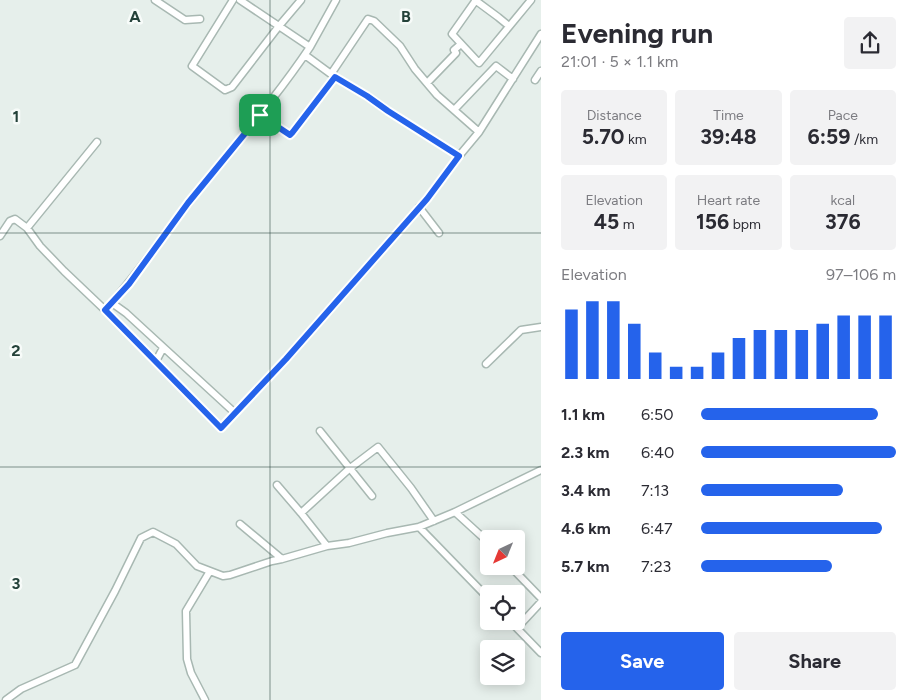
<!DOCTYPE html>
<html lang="en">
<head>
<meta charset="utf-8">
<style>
	body { margin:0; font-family:Figtree,sans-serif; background:#f2f2f3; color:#2b2b33; height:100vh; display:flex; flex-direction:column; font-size:19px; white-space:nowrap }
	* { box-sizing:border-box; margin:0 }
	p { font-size:16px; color:#7c7c81 }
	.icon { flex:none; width:28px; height:28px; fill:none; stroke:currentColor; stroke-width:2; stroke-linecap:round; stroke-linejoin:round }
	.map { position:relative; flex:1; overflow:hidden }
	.details { display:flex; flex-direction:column; background:#fff; width:375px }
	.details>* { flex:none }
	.needle { width:32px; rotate:223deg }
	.buttons { position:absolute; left:480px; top:530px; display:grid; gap:10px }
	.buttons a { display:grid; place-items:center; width:45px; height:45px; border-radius:5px; background:#fff; box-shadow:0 2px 12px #0003; font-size:25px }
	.pin { position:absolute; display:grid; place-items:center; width:42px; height:42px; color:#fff; margin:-21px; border-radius:10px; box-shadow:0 2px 8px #0006 }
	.round { display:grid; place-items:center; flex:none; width:52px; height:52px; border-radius:5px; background:#f2f2f3 }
	.summary { display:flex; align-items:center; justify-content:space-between; height:85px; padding:0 20px }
	h1 { font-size:28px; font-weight:700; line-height:38px }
	.stats { display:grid; grid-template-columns:repeat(3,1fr); gap:8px; height:85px; padding:5px 20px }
	.stats div { display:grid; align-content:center; border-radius:5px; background:#f2f2f3; text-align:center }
	.stats b { font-size:21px; font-weight:700 }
	.stats small { font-size:14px; font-weight:400 }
	.stats p { font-size:14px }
	.chart { height:140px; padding:10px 20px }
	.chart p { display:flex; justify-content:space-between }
	.chart svg { width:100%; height:90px; margin-top:5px; stroke:#2563eb; stroke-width:6 }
	.button { display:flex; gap:10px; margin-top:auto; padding:10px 20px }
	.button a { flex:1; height:58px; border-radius:5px; background:#2563eb; color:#fff; font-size:20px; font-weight:700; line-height:58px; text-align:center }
	.button a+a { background:#f2f2f3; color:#2b2b33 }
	ul { padding:0 20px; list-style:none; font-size:16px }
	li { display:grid; grid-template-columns:80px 60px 1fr; align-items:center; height:38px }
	li i { height:12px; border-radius:6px; background:#2563eb }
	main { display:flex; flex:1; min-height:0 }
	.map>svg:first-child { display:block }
</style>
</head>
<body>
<main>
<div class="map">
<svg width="541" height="700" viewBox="0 0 541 700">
	<rect width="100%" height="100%" fill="#e6efeb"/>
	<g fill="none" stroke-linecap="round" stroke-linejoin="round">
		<g stroke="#a8b8b2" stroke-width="9">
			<path id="minor" d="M155,0l30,20 15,-1
				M233,0l-41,66 33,24 7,-3 47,-61 22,-26
				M240,0l70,47 26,-47
				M475,0l23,17 11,9
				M476,0l-24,34 27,29 52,-63
				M305,55l30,22 32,19 21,15 71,45 20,-24 62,-98
				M331,74l37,-55 6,2 26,25 15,23 22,26 42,37
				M535,80l6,-9
				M427,83l29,-30 -2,-3 7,-6
				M454,110l42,-44 17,13
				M260,115l30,20 2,-2 43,-56
				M419,207l20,26
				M27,228l70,-86
				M0,236l10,-15 5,-2 12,9 13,18 24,25 41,39c32,-34 56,-72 85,-109 40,-51 84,-100 120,-154
				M112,303l14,10 109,100
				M105,310l116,118 65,-69 141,-160 32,-43
				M156,361l7,-13
				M486,364l35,-34 20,-3
				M320,431l52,65
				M277,485l24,28 26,33
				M455,512l34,31
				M301,513l48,-44 29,-22 33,41 23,33
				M240,524l42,35
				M419,527l70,72
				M510,566l31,32
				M510,621l31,32
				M517,628l24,-26
				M6,700l15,-11 54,-24 40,-74 26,-53 12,-6 23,12 21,22 26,10 7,-1 42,-14 10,-2 45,-13 22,-3 38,-10 32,-6 36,-15 86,-42
				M205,700l-14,-27 -4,-14 -1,-48 24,-40"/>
		</g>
		<use href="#minor" stroke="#fff" stroke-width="6"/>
	</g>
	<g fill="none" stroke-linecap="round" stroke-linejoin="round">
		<g stroke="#fff" stroke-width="10">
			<path id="route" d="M335,77l32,19 21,15 71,45 -32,43 -52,59 -89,101 -65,69 -116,-118 24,-26 59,-81 72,-88 30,20 2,-2z"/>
		</g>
		<use href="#route" stroke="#2563eb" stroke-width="6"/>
	</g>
	<path fill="none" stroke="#24423a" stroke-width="1" stroke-opacity="0.55" d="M270,0v700M0,233h541M0,467h541"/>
	<g font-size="16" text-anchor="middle" font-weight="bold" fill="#24423a" stroke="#f7fbf9" stroke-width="5" stroke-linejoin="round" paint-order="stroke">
		<text x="135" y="22">A</text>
		<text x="406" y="22">B</text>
		<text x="16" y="122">1</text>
		<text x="16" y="356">2</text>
		<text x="16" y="589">3</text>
	</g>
</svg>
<div class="buttons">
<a><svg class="needle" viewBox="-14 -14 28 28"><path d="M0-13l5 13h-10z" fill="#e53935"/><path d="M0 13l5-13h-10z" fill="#7c7c81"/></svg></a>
<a><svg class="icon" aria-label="locate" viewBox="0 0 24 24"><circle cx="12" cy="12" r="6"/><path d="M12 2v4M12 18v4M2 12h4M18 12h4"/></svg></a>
<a><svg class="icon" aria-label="layers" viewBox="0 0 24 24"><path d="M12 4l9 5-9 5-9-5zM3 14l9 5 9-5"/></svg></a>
</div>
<div class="pin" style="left:260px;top:115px;background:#1e9e55"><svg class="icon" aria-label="arrive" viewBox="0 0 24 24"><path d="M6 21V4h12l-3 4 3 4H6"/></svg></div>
</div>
<section class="details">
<div class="summary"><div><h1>Evening run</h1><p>21:01 · 5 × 1.1 km</p></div><a class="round"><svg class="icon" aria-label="share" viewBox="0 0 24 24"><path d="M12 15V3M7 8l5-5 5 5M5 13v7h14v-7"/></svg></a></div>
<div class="stats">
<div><p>Distance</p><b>5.70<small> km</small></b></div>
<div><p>Time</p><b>39:48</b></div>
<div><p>Pace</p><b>6:59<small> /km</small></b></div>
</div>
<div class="stats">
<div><p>Elevation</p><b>45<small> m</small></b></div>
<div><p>Heart rate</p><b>156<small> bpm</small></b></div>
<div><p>kcal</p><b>376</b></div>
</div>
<div class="chart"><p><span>Elevation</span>97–106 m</p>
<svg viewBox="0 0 160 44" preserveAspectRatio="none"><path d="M5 44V10M15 44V6M25 44V6M35 44V17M45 44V31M55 44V38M65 44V38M75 44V31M85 44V24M95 44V20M105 44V20M115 44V20M125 44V17M135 44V13M145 44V13M155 44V13"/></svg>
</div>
<ul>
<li><b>1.1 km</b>6:50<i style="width:91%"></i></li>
<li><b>2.3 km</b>6:40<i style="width:100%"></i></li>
<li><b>3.4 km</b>7:13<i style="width:73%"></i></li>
<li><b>4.6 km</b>6:47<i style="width:93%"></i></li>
<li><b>5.7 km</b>7:23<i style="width:67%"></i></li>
</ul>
<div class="button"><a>Save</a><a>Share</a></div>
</section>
</main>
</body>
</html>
